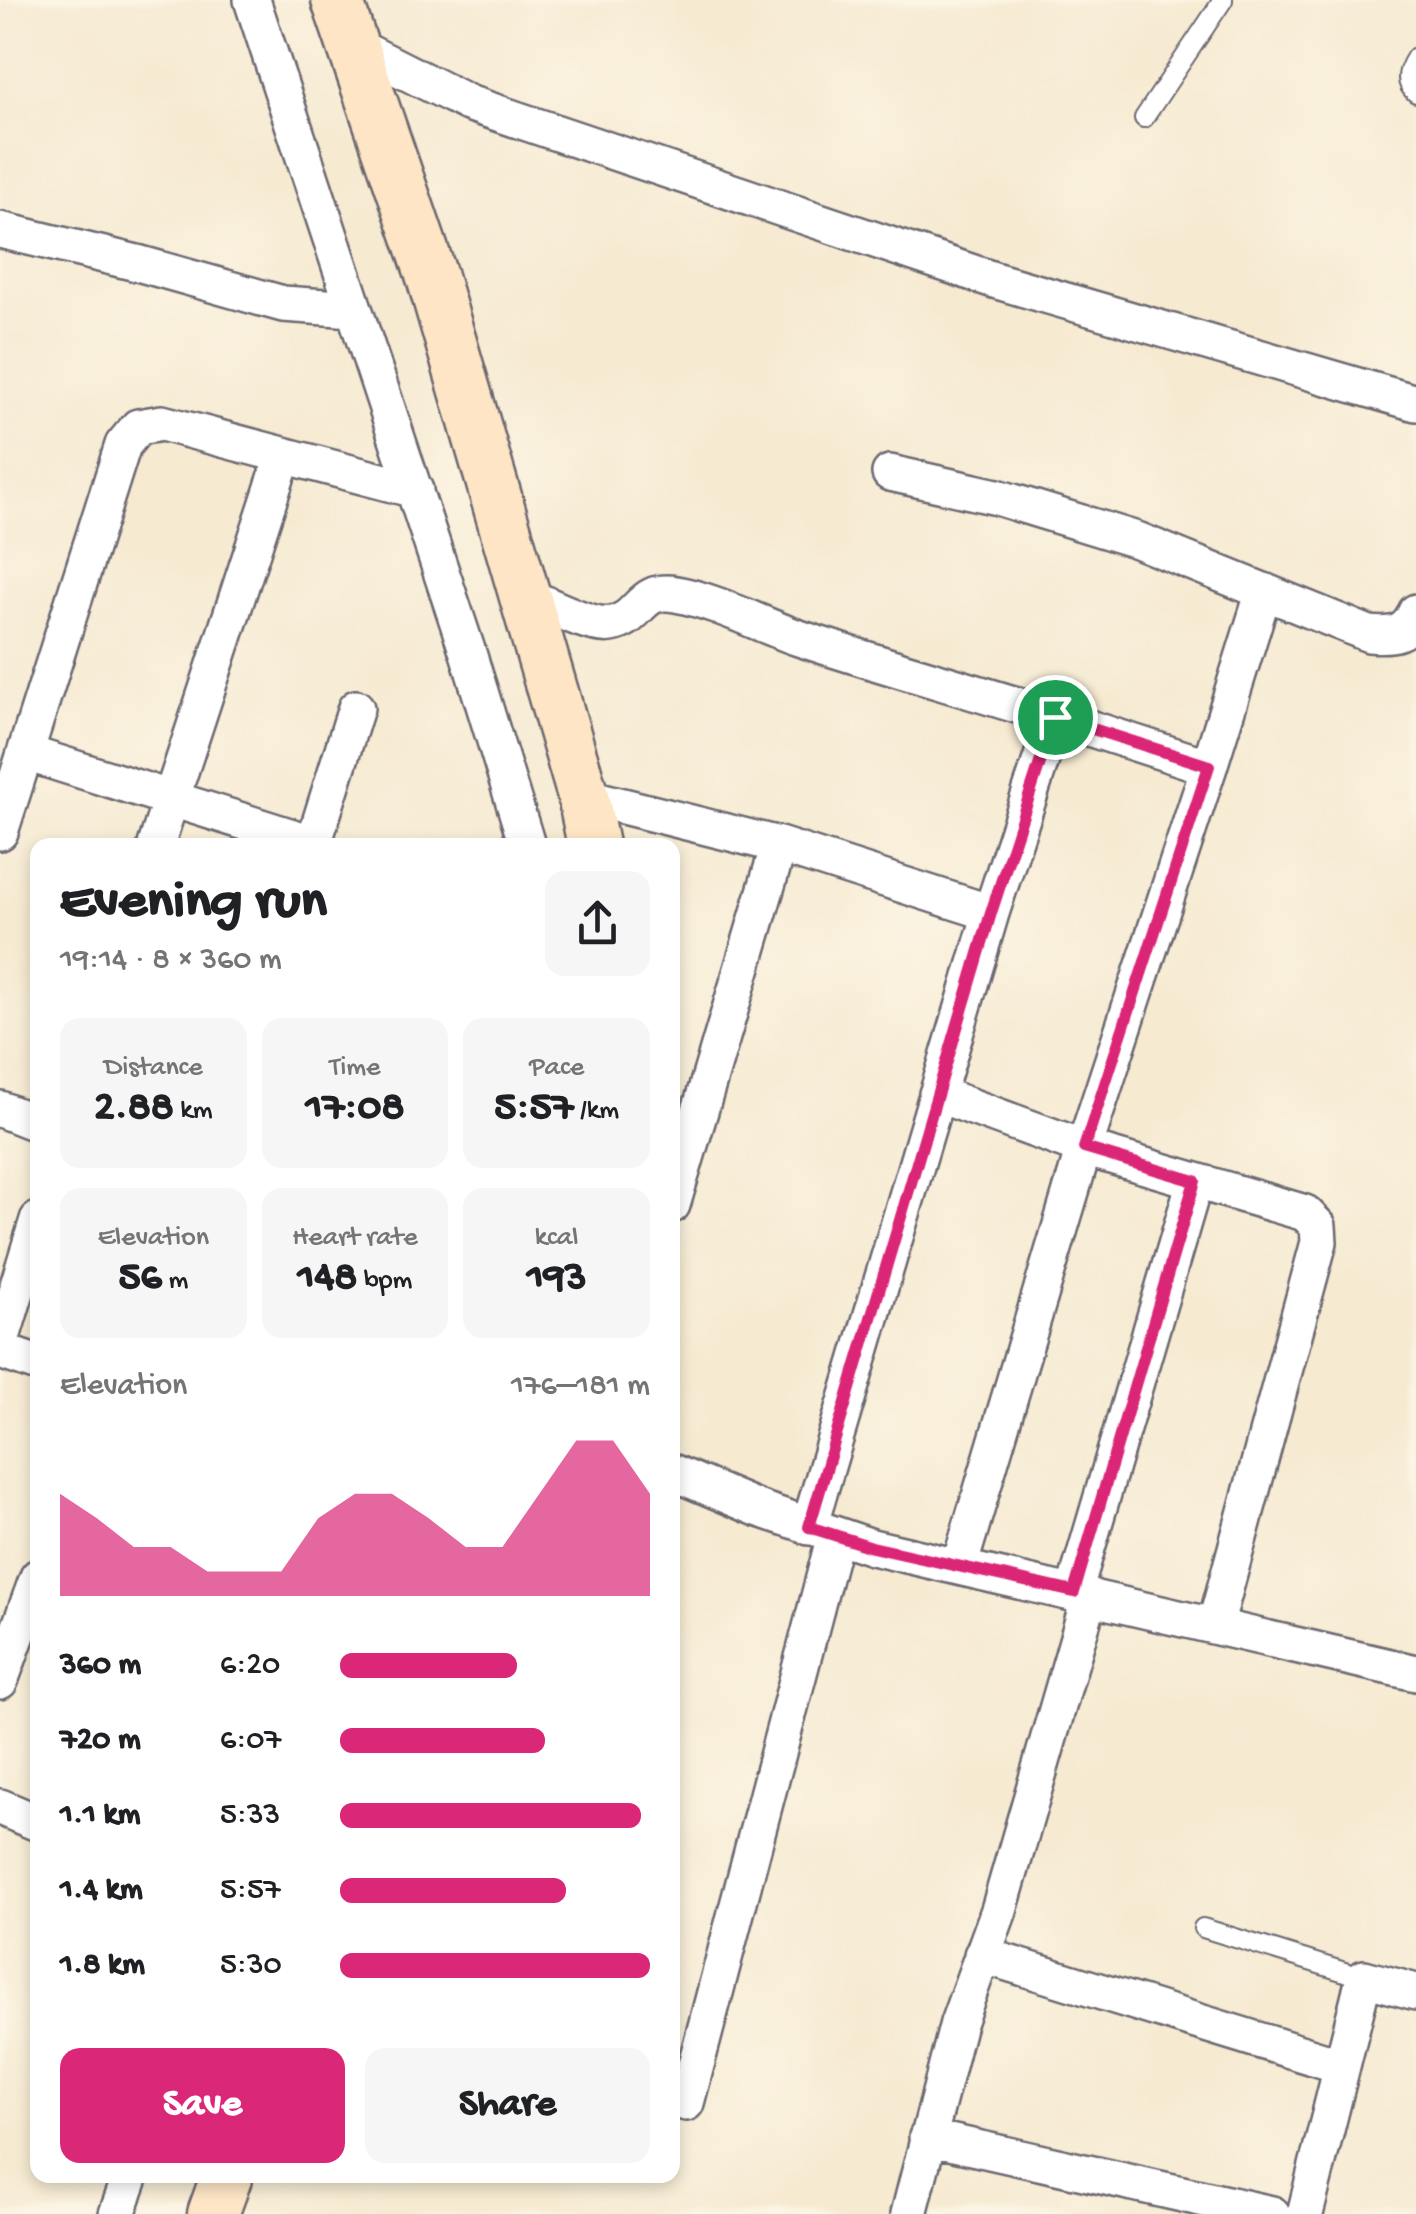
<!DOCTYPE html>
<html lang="en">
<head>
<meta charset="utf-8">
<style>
	body { margin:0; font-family:"Gochi Hand",sans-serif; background:#f6f6f6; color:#202124; height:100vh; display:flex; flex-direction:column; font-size:38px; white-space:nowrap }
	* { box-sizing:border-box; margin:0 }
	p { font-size:32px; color:#757577 }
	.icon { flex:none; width:55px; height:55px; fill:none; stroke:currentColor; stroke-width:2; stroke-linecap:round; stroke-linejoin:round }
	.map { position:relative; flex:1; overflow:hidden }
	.details { position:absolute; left:30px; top:838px; width:650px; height:1345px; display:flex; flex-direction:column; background:#fff; border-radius:20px; box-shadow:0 5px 15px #0003 }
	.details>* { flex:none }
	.pin { position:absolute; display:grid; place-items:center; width:85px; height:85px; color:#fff; margin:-42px; border:5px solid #fff; border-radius:50%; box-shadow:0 2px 10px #0007 }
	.round { display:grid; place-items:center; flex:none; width:105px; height:105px; border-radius:20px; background:#f6f6f6 }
	.headline { display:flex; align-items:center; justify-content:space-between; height:170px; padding:0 30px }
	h1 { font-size:55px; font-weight:800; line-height:75px }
	.figures { display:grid; grid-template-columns:repeat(3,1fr); gap:15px; height:170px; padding:10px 30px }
	.figures div { display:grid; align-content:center; border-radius:20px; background:#f6f6f6; text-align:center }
	.figures b { font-size:42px; font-weight:800 }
	.figures small { font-size:28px; font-weight:400 }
	.figures p { font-size:28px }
	.chart { height:280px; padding:20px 30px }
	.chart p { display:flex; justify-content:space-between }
	.chart svg { width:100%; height:180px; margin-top:10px; fill:#db2777; opacity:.7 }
	.cta { display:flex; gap:20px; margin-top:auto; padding:20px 30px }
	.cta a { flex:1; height:115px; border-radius:20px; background:#db2777; color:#fff; font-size:40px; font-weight:800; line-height:115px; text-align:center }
	.cta a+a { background:#f6f6f6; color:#202124 }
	ul { padding:0 30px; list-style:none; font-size:32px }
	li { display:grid; grid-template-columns:160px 120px 1fr; align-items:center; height:75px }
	li i { height:25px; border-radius:12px; background:#db2777 }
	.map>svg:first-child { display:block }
</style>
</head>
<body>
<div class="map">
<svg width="1416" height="2214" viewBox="0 0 1416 2214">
	<rect width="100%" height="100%" fill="#fcf5e5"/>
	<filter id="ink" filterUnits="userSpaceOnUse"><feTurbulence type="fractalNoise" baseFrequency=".01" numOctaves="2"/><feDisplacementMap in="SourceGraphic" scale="20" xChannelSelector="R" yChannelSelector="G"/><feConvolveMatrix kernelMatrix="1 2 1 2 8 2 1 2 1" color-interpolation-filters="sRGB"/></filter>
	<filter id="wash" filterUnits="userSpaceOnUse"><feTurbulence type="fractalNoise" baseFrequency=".0048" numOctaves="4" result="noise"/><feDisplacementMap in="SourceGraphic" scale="40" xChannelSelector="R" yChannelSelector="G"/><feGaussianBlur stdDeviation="2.25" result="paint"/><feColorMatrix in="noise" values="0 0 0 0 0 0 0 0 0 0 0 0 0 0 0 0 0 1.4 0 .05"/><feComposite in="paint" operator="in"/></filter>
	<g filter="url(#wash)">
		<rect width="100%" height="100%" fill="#f6ead1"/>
	</g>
	<g filter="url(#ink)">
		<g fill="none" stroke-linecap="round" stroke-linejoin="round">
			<g stroke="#6c6870" stroke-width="22">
				<path id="lane" d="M1416,57c-8,12 -13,25 0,36
					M1144,118l79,-118
					M1203,1928l161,50"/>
			</g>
			<g stroke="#6c6870" stroke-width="40">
				<path id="street" d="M252,0l217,656 58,189
					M351,44l117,59 526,177 422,123
					M0,230l141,34 142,40 71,5
					M890,473l107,24 140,43 232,94c23,2 38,1 47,-22
					M525,595c20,8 66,33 86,29 31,-5 27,-37 65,-30 43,8 82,30 123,44 85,28 171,52 256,79l-64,196
					M26,753l292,92
					M1209,767l55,-176
					M583,796l196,49 -107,360
					M0,832l123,-387 15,-18 24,-4 253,67
					M156,845l127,-388
					M313,845l43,-137
					M779,845l212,68 -182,614
					M937,1094l147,54 221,65 13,13 1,16 -104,384
					M0,1109l38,15
					M0,1344l38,-124
					M0,1351l38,13
					M672,1472l85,36 115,39 544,126
					M959,1567l125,-419 125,-381 -154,-50
					M1074,1592l121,-411
					M0,1681l38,-104
					M0,1807l38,16
					M982,1955l360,111
					M686,2103l149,-567
					M927,2137l345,77
					M117,2214l14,-39
					M909,2214l49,-191 41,-113 91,-314
					M1305,2214l59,-236 52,14"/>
			</g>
			<g stroke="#6c6870" stroke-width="55">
				<path id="secondary" d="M337,0l95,277 151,519 10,49
					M213,2214l14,-39"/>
			</g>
			<use href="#lane" stroke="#fff" stroke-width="18"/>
			<use href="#street" stroke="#fff" stroke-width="35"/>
			<use href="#secondary" stroke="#fde5c5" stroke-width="50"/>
		</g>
	</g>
	<g fill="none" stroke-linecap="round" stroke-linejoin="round" filter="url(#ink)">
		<g stroke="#fff" stroke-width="20">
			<path id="route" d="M1055,717l154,49 -125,382 111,33 -121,411 -202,-45 -63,-20 182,-614z"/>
		</g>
		<use href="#route" stroke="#db2777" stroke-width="12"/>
	</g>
</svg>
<div class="pin" style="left:1055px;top:717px;background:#1e9e55"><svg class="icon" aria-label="arrive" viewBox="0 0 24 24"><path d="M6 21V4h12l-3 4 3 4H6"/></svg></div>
<section class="details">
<div class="headline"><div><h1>Evening run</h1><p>19:14 · 8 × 360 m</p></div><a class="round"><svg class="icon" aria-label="share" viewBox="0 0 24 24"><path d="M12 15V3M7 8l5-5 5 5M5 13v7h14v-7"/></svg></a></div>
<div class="figures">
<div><p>Distance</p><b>2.88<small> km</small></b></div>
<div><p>Time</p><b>17:08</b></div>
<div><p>Pace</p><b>5:57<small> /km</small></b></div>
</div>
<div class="figures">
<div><p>Elevation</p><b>56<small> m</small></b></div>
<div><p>Heart rate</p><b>148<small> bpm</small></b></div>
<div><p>kcal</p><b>193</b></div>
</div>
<div class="chart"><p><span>Elevation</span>176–181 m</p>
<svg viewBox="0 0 160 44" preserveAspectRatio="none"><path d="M0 44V19L10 25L20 32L30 32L40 38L50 38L60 38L70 25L80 19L90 19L100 25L110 32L120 32L130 19L140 6L150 6L160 19V44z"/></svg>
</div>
<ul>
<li><b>360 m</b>6:20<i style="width:57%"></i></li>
<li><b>720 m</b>6:07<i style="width:66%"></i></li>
<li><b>1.1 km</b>5:33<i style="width:97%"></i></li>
<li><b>1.4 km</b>5:57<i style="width:73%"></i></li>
<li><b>1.8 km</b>5:30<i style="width:100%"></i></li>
</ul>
<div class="cta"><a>Save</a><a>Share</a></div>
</section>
</div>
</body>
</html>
